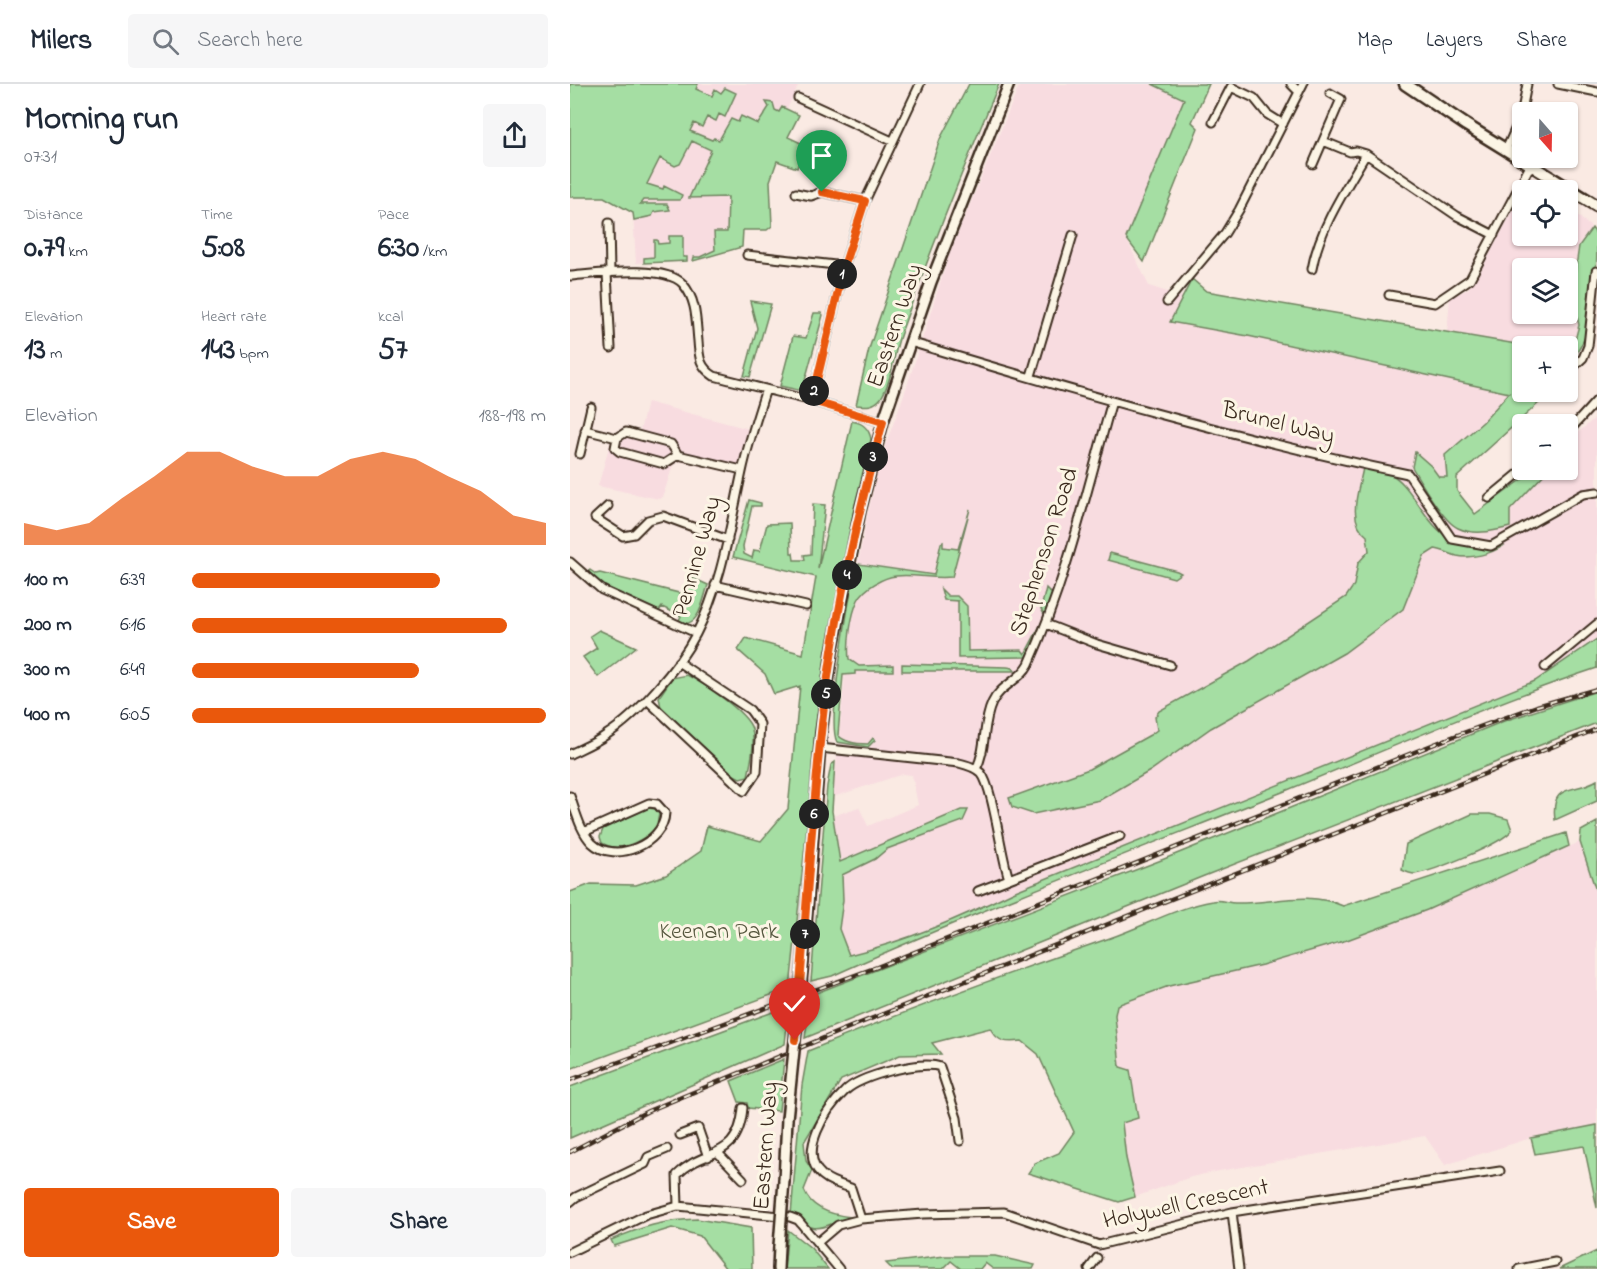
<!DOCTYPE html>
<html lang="en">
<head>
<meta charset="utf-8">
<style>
	body { margin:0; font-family:"Indie Flower",sans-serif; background:#f6f6f7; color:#1f2937; height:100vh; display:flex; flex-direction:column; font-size:22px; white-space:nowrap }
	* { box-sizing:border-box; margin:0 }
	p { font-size:20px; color:#747a83 }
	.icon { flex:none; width:33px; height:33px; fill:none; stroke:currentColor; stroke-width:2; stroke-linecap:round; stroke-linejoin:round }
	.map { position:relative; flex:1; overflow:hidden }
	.panel { display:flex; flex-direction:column; background:#fff; width:570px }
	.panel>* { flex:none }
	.needle { width:39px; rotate:160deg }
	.tools { position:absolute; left:942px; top:18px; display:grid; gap:12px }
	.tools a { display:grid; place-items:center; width:66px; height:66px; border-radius:6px; background:#fff; box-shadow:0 2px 4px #0004; font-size:30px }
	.pin { position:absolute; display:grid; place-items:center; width:51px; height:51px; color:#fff; margin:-62px -26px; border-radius:50% 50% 50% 0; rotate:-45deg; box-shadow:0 0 6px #0007 }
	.pin .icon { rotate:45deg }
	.km { position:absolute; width:30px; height:30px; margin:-15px; border-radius:50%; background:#222; color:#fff; font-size:16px; line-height:30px; text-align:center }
	.round { display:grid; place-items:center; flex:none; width:63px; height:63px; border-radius:6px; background:#f6f6f7 }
	.head { display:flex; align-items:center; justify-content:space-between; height:102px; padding:0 24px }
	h1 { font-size:33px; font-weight:700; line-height:45px }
	.figures { display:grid; grid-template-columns:repeat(3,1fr); gap:9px; height:102px; padding:6px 24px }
	.figures div { display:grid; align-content:center }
	.figures b { font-size:30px; font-weight:700 }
	.figures small { font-size:16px; font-weight:400 }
	.figures p { font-size:16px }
	.chart { height:168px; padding:12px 24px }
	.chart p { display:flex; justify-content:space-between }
	.chart svg { width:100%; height:108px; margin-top:6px; fill:#ea580c; opacity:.7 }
	.cta { display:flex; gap:12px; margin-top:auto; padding:12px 24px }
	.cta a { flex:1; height:69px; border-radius:6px; background:#ea580c; color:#fff; font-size:24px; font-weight:700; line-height:69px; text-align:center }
	.cta a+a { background:#f6f6f7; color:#1f2937 }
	ul { padding:0 24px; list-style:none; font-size:20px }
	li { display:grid; grid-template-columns:96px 72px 1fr; align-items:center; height:45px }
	li i { height:15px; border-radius:8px; background:#ea580c }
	header { display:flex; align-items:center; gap:36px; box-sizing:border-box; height:84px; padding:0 30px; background:#fff; border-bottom:2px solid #e0e1e3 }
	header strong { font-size:28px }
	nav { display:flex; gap:33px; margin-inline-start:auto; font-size:21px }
	.search { width:420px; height:54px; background:#f6f6f7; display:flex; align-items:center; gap:15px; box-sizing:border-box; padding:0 21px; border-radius:6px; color:#747a83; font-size:22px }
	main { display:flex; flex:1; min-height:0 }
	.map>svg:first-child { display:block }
</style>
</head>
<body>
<header>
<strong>Milers</strong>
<div class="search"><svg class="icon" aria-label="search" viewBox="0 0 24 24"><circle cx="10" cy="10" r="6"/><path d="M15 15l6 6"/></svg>Search here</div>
<nav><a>Map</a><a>Layers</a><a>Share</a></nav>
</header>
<main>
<section class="panel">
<div class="head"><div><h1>Morning run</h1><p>07:31</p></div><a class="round"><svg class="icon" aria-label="share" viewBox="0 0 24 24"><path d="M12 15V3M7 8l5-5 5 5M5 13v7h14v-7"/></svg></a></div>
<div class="figures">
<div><p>Distance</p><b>0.79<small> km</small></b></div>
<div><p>Time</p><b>5:08</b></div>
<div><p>Pace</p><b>6:30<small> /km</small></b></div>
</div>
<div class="figures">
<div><p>Elevation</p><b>13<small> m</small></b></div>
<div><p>Heart rate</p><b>143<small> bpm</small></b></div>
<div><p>kcal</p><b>57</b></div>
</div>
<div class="chart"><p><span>Elevation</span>188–198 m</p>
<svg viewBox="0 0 160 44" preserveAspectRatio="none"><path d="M0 44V35L10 38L20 35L30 25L40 16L50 6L60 6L70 12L80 16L90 16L100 9L110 6L120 9L130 16L140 22L150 32L160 35V44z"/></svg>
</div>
<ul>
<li><b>100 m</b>6:39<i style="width:70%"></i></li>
<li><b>200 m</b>6:16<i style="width:89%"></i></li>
<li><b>300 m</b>6:49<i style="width:64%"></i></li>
<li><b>400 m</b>6:05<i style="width:100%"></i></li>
</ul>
<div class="cta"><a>Save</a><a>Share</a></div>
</section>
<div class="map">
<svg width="1027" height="1185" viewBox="0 0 1027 1185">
	<rect width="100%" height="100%" fill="#faeae3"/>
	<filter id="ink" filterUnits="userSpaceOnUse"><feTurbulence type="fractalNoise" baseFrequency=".0167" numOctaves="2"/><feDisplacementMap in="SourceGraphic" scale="12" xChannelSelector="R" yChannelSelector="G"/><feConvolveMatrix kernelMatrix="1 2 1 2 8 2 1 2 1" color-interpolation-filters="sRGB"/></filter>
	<g filter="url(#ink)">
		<path fill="#f8dce0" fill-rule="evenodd" d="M0,0h229l-12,25 12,6 -11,22 17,8 -8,23 -20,-7 -7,20 2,45 -5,4h-24l-1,17 -14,2 -26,11 -66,3 -3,-50 -29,-16h-34z
			M450,0h131l33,15 -58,139 23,48 34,11 -12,25 77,14 262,57 -27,29 -35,55h-9l-8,-11 -16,-13 -3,15 18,29 26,31 54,-18 38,-40h20l1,-29 28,-25v223l-62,42 -522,211 -63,30 -48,18 -53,15 -10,-26 4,-29 -10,-84 26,-9 9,19 50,-21 -6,-30 -9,-1 -70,23 12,-122 14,-116 8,-42 13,-57 27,-74 42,-131z
			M952,110v42h46v-29l24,21 -13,18 -7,49 7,30 -6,23 -5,5v-7h-40l-81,-14 3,-34 18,-9 13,-19zM952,184h46v46h-46z
			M77,318l102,27 -12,45 -58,-13 -6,4 -10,31 -4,3 -61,-13 13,-46 13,-11 16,2z
			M1010,758l17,52v231l-66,13 -86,27 -20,-29 -206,35 -28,6 -56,20 -9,-39 -6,-51v-47l-5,-45 2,-10 52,-19 93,-21 85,-25 80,-30z"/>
		<path fill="#a5dea3" stroke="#708460" stroke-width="1.5" d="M0,0h128l-2,5 16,7 3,-7 6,4 4,-5 11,5 -11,24 -6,-3 -3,7 -9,-4 -5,10 -8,-4 -4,8 22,9 2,-2 5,2 12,-21 7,3 3,-6 17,8 11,-17 -3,-5 7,1 2,7 4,2 3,-5 17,8 -11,22 17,8 -8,23 -20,-7 -7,20 2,45 -5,4h-24l-1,17 -49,14 1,-4h6l15,-7 -1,-18h13l1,-35 -39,1 22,-48 -19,-9 -12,23 -5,2 -15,-8 -13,26 16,5 1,-3 18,9 -2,5h-37l-3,4h27l3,6 -16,2 -2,4 -18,4 -1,-7 -29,-16h-34z
			M399,0h30c-35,82 -68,165 -98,249 -8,21 -8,46 -20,65 -7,9 -15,8 -25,7l13,-56 71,-210z
			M582,0h57l-17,38 6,6 -54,134 -18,-24 58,-139z
			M1022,144l5,7c0,37 0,102 -29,128v-10l5,-5 6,-23 -7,-30 7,-49z
			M99,152h14v21h4v4l-43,2v-5l10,-1v-17h3l1,4 11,-1z
			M622,195l14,12 322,55h-6v46h29l-94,85v14l18,23 60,-44h13l-38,40v17c-17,4 -35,9 -52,1 -14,-6 -38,-47 -46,-61l3,-15 16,14 8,11h8l-2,-22 38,-33 26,-29 -261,-57 -78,-14z
			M180,217l21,3 -21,73 -6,-1 13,-48z
			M244,229h7l2,2 -20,73 -5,2 -18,-4 13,-50 13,2z
			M282,337c11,2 17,7 19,18l-16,66 -32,168 -33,315 -220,81v-177l21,-8 45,1 30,-10 35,-24 6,-25 54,15 27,-32 12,-123 -26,8 -9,-20 -27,-24 8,-12 57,16 13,-77 -83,-20 16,-57 12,3v3h-9l-9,40 1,8 8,4 2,-8 6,1 7,-27 23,-1 1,30h2l1,7h11l-1,-5 7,-1 2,-50 12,1 -7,64z
			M793,384c8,2 19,3 27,6 11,5 19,17 26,27 27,40 38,47 87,45 -12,8 -32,13 -46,10 -8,-2 -14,-6 -22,-7l-11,7 -21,53 -59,44 -133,75 -61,43 -50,29 -67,14 -21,-7 -3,-9 80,-29 61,-34 7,-5 -2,-13 4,-6 90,-50 97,-64 8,-12 4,-22 11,-12 -2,-15c-21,-16 -8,-46 -4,-68z
			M400,425l-18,68c-19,2 -37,-3 -56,-1 -12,1 -32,12 -38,24 -7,15 -11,43 -9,59l10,7 34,-1v6h-38v3l-12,1 -5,60c6,7 20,9 30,9l5,-6 2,2 -7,7 -31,-5c-11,-20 12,-136 16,-165l6,-13 75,11 7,-32 2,-1v5l15,2z
			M540,469l67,18 4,2 -7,5 -66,-18z
			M20,486l6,4 4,-1 83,21 5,-11 4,1 1,-6 15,7c-5,14 -9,46 -30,37l3,-6 -19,-9 -3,4 -49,-22 -23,-16z
			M476,504l7,7 -4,16 -22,46 -69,1v-57l-14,-1 -3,-11 7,7h9l10,10 1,45 54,-1 3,4 20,-38 -4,-7z
			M29,546l37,17 -38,30 -15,-20 14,-9 -7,-12z
			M1027,555v29c-106,35 -208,81 -312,123 -151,60 -304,118 -453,185l-21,5 16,-195 4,-21 4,-3 -3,49 8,51 121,-52h7l-5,11 -76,28 -12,10 -33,16 1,25 -4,29 10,26c58,-14 111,-37 164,-63l522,-211z
			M332,580l105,3 6,1 2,3h-113z
			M117,591c16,8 60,37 65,54 3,12 -1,34 -4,47l-8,2 -6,-3 -73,-67 -2,-11 13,-19z
			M1027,607v32l-393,153 -399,162 6,-43 353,-136 340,-138z
			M1027,696v21l-42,19c-5,-39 20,-26 42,-40z
			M78,724l7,1 4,5 -3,15c-14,11 -37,25 -54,14l-2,-6 3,-8z
			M902,730h18l18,5 4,11c-10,14 -78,41 -97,44 -4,0 -9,-2 -13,-4l4,-26z
			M1027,738v72l-17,-52 1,-11z
			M996,749l3,13 -142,64 -80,30 -85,25 -93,21 -52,19 -2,10 5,52 10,3 8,48 -16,5 4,35 9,39 -16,5 -91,-29 7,-10 24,-10 15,-21 -36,-78 -16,-13c-15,2 -24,2 -32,-13l-58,15 9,11 -41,1 -59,25 -37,62 2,19 6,9 -8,20c7,19 29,25 47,27 -32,9 -31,20 -60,-2l11,-130 6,-34c99,-41 201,-78 302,-113 35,-12 67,-31 103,-37 7,-2 15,2 22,2 37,1 72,-13 108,3z
			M219,922l-4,38 -215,94v-51z
			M214,975l-5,52 -31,-3 -1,-5 -8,-1 -8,-21z
			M1027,1041v83l-13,-62 -49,8 -4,-16z
			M127,1135l54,9 1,41h-26l-26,-33 -28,-8 -58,18 -3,-6c31,-13 52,-20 86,-21z
			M218,1146l23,18 17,21h-44z
			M1027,1167v18h-38z
			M375,1172h50l40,9 -2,4h-40l-8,-6 -5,6h-19l-10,-8 -8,8h-51l-6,-6z"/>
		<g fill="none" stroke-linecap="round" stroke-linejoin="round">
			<g stroke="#3b2a1e" stroke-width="11">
				<path id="street" d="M721,0l8,8
					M988,0l39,8
					M228,14l94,43
					M643,38l18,-35 23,11 13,16 16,10
					M753,57l27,11 6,-1 10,3 91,62 37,19
					M936,66l15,-34 6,-32
					M743,80l28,-65 -11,-6
					M226,109l15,3 11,-4 43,9
					M39,139l1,50
					M177,171l97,11
					M742,185c7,-40 33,-79 54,-115
					M37,189l4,75
					M0,192c25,-2 95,-12 113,8 14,16 13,38 15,57 1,17 2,26 16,35l98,25 71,21
					M819,211l46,8 35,-24 60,-113
					M597,218l58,-69 14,-23 64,-126
					M340,258c165,50 330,97 498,132l44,65 39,7 92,-52 14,-2
					M998,288l15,-14 5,-12 8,-75
					M461,292l42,-141
					M242,317l32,-135 21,-65 55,-117
					M15,346l32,8 9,-6 45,12 7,11 64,15
					M998,348l29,-32
					M47,354l-2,10 5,4 44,12 14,-9
					M10,370l11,-47
					M919,414l34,-28
					M38,422l-13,12 28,18 11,-2 14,-14 15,-4 65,24
					M0,478l32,28 94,43
					M145,501l91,21
					M476,540l51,20 73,21
					M975,583l52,-43
					M77,616l97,91 13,-19 3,-48 -10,-14 -72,-48
					M250,664l139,15c8,2 16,4 22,10 12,14 20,83 28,106
					M0,670c12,-6 25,-11 36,-19 32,-20 73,-68 90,-101 26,-50 34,-108 46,-162 6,-28 15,-55 24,-83
					M406,685c11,-20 6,-45 16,-66 8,-18 28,-22 37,-39 38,-84 58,-175 83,-263
					M0,712c6,16 10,35 22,47 23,22 72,0 73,-30l-8,-9 -8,-1 -65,29
					M408,807l142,-55
					M110,1051l18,-7 10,29
					M149,1070l24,25
					M0,1118l6,-5 69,-33 3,-7 19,-8
					M108,1122l-1,-31c28,-29 61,-12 66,-67
					M662,1128l7,57
					M291,1135l-10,-31c-10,-3 -21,-6 -29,-13 -25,-22 4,-66 23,-84 14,-15 76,-31 95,-24l17,51 3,23
					M248,1158l20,-17 23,-6 62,-5 81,-2 95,33 133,-33 268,-41
					M0,1168l76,-37 32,-9 112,11 8,3 41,49
					M519,1185l8,-11
					M949,1185l36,-7"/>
			</g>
			<g stroke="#3b2a1e" stroke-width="14">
				<path id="secondary" d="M233,878l18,-229 11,-81 28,-141 23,-89 48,-140 78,-198
					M214,1097l3,-62
					M208,1185l1,-23"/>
			</g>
			<g stroke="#3b2a1e" stroke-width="15">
				<path id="primary" d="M835,0l61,41 131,81"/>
			</g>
			<use href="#street" stroke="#fcf5e5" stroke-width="7"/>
			<use href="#secondary" stroke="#fcf5e5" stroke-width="9"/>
			<use href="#primary" stroke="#fcf5e5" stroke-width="10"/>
			<g stroke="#3b2a1e" stroke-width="4.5">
				<path id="rail" d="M0,996l307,-113 575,-230 85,-31 60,-17
					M0,1068l78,-41 195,-81 754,-301"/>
			</g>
			<use href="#rail" stroke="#fcf5e5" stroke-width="2" stroke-dasharray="7" stroke-linecap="butt"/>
			<g stroke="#3b2a1e" stroke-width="14" stroke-linecap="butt">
				<path id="secondary-bridge" d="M217,1035l16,-157
					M209,1162l5,-65"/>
			</g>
			<use href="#secondary-bridge" stroke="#fcf5e5" stroke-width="9"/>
		</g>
	</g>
	<g fill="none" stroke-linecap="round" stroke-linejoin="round" filter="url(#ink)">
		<g stroke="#fff" stroke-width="12">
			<path id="route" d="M225,956c10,-102 15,-205 26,-307 11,-105 34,-210 62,-311l-71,-21 32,-135 21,-65 -43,-9"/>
		</g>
		<use href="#route" stroke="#ea580c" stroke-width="8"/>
	</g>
	<g text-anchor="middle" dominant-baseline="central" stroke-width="6" stroke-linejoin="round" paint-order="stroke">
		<g font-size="24" fill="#3b2a1e" stroke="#fcf5e5">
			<text transform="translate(326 242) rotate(-71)">Eastern Way</text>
			<text transform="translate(708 340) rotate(14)">Brunel Way</text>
			<text transform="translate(475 468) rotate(-72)">Stephenson Road</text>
			<text transform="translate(128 473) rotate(-74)">Pennine Way</text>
			<text transform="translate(197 1062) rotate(-86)">Eastern Way</text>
			<text transform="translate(616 1121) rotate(-12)">Holywell Crescent</text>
		</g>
		<g font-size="24" fill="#56573f" stroke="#fcf5e5">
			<text x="149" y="848">Keenan Park</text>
		</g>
	</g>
</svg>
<div class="tools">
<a><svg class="needle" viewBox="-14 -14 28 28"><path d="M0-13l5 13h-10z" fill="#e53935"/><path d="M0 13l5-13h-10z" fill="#747a83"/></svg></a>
<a><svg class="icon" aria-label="locate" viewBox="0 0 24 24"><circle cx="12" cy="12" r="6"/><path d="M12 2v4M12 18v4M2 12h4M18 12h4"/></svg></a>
<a><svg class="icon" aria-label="layers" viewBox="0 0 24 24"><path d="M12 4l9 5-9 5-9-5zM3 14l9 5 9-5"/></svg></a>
<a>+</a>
<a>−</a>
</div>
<div class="pin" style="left:252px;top:108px;background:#1e9e55"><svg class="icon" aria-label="arrive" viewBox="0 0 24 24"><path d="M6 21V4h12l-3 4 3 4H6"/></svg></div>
<div class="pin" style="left:225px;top:956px;background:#d93025"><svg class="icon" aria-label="check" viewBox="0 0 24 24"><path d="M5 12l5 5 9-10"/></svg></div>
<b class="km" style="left:272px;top:190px">1</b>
<b class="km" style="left:244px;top:307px">2</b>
<b class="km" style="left:303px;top:373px">3</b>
<b class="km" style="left:277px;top:491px">4</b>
<b class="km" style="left:256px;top:610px">5</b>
<b class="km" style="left:244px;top:730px">6</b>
<b class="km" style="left:235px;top:850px">7</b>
</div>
</main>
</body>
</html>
